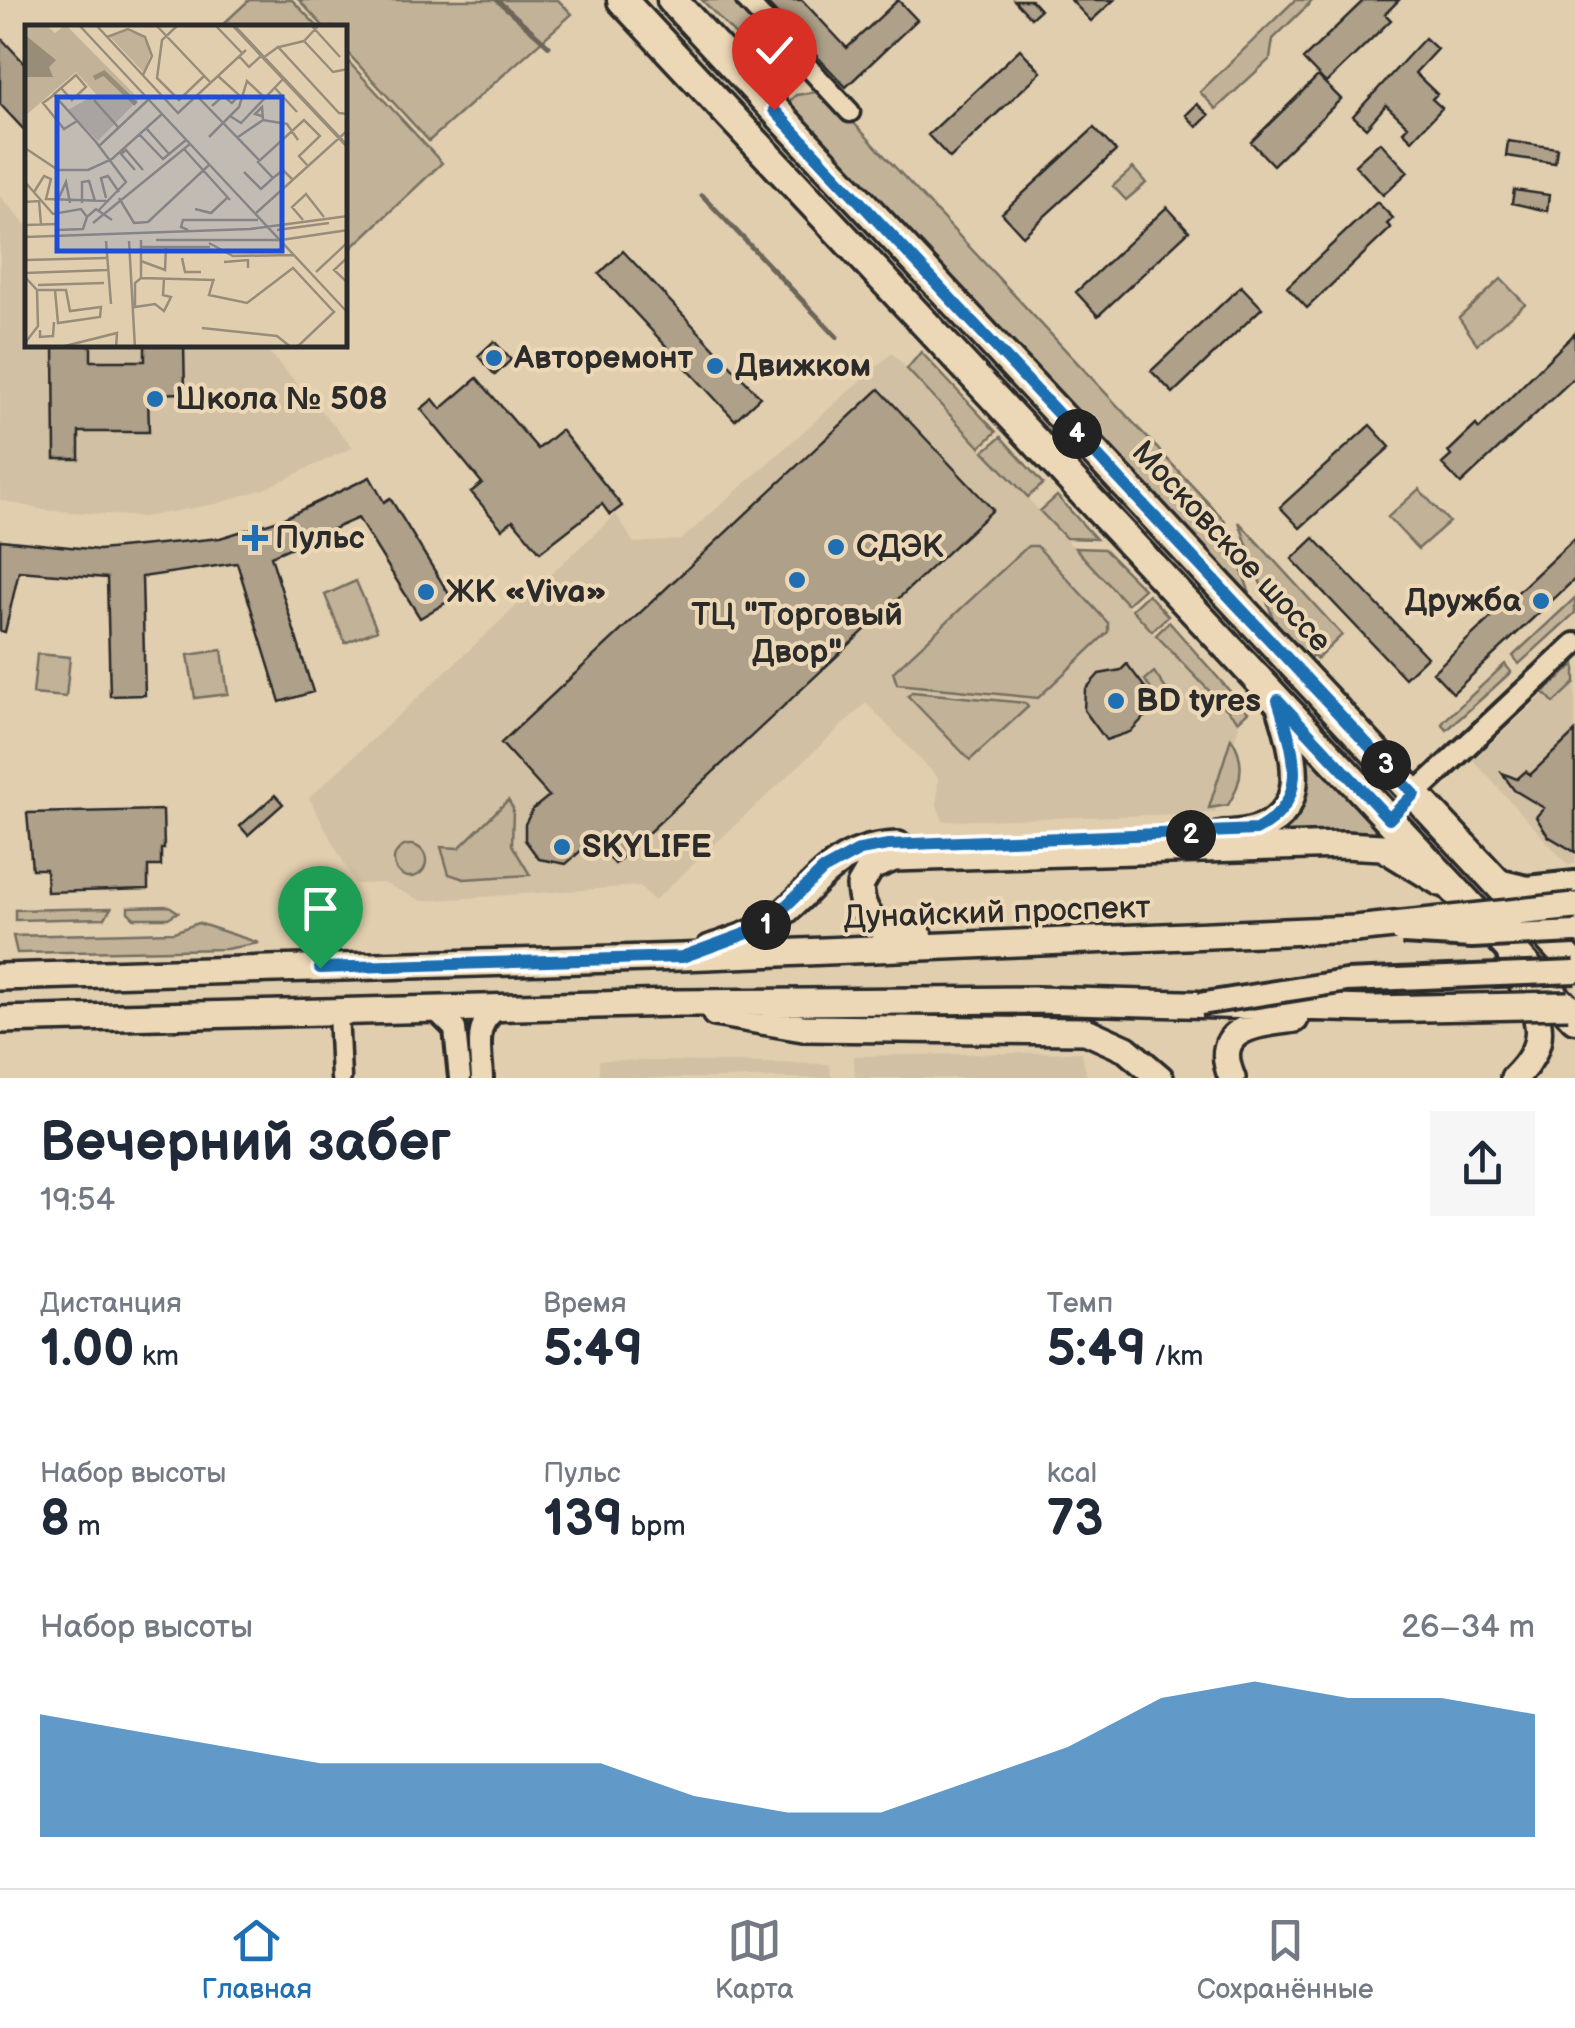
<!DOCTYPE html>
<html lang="ru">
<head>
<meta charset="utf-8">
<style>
	body { margin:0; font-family:"Balsamiq Sans",sans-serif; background:#f6f6f7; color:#1f2937; height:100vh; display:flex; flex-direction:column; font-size:38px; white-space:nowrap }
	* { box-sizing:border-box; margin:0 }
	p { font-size:32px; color:#747a83 }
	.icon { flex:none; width:55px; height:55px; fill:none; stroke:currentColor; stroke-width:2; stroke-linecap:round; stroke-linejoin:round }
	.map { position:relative; height:1078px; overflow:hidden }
	.drawer { display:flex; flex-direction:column; background:#fff; flex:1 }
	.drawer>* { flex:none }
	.pin { position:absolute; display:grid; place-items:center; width:85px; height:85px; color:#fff; margin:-102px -42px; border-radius:50% 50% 50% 0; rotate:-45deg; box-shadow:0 0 10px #0007 }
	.pin .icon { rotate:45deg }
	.km { position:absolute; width:50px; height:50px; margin:-25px; border-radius:50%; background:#222; color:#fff; font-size:28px; line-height:50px; text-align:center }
	.round { display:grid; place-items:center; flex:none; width:105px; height:105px; border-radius:0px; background:#f6f6f7 }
	.summary { display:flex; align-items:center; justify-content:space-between; height:170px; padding:0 40px }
	h1 { font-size:55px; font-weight:600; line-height:75px }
	.metrics { display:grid; grid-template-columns:repeat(3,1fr); gap:15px; height:170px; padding:10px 40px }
	.metrics div { display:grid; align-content:center }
	.metrics b { font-size:50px; font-weight:600 }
	.metrics small { font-size:28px; font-weight:400 }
	.metrics p { font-size:28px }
	.chart { height:280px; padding:20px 40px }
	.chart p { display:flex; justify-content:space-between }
	.chart svg { width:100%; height:180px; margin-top:10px; fill:#1f6fb2; opacity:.7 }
	.menu { display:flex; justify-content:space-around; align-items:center; height:140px; border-top:2px solid #e0e1e3; background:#fff; font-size:28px; color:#747a83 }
	.menu a { display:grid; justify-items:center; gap:5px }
	.menu .current { color:#1f6fb2 }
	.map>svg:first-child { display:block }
</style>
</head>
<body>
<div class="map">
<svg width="1575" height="1078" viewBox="0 0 1575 1078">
	<rect width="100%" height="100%" fill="#e0ceae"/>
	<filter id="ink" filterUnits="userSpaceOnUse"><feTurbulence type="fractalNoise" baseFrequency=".01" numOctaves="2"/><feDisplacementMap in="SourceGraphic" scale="20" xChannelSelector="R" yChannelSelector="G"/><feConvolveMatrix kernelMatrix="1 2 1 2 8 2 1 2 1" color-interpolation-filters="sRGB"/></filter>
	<g filter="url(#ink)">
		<path fill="#d1c0a3" d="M0,196l27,30 1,119h235l90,102 -89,42 -48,15 -73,13 -100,-7 -43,-10z
			M892,353l347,372 -24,88 -272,8 -6,-16 1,-27 -72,-75 -212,198 -14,-15 -218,15 -38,-18 -29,1 -46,-86 307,-284 18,29 47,-3z
			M1575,666v198l-7,1 -95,-105z
			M1082,1052l5,26h-232l-1,-22z
			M599,1060l230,4 3,14h-233z"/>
		<path fill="#c2b398" stroke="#766f62" stroke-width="2.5" d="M249,0h43l26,27h-98z
			M299,0h259l14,14 -143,127 -84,-91v-22l-21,-1z
			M702,0h36l48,52 -17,18z
			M1295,0h18l-40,39 -3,20 -54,50 -16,-17z
			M345,58l97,105 -97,91z
			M824,91l400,429 25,71 -7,-1 -455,-487 9,-8z
			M765,120l613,654 -6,5 -613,-653z
			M1133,168l13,15 -20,17 -13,-14z
			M1501,279l24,25 -48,40 -18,-26z
			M921,352l75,80 -16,15 -73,-78z
			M1001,437l42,47 -15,13 -44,-46z
			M1419,489l30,33 -31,27 -30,-32z
			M1057,496l39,43 -30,-1 -26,-27z
			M1239,522l103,113 -25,24 -4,-4 -6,5 -32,-36z
			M1028,546h9l71,77v9l-70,66 -141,-14 -4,-12z
			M1075,548l29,1 40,40 -17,15z
			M356,581l21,49 -32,13 -20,-48z
			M1148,594l20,22 -16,15 -20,-22z
			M1575,598v15l-56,51 -6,-8z
			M1169,622l79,90 -10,9 -82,-86z
			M222,650l6,44 -33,4 -7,-43z
			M37,654l33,3 -4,40 -33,-3z
			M1505,664l6,8 -64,58 -5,-6 3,-4z
			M1575,664v19l-21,20 -10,-11z
			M1154,672l14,20 -16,18 2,-16 -9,-14z
			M912,692l113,11 3,4 -58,53 -62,-64z
			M1231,738c15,22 11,45 -3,67l-19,3z
			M1304,752l75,81v2l-130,2 13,-5z
			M508,800l5,8 -1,37 18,30 -66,4 -15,-5 -8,-27 18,1z
			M394 861a16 16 0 1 1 32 0a16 16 0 1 1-32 0Z
			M169,906l9,6 -10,6h-34l-6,-6v-5z
			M111,908l-6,10 -90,2v-10z
			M198,923l61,20 -33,6 -209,4 -4,-17 161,-4z"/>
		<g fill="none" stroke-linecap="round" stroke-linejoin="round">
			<path stroke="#6c665a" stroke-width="5" d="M497,0l52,46
				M702,195l135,142"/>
		</g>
		<path fill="#aea089" stroke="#2b2b2b" stroke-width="2.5" d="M764,0h38l45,48 51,-48 19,20 -71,67z
			M1014,0h17l9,10 -9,8z
			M1071,0h43l-23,21z
			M1364,0h35l-14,14 6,6 -65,63 -23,-24z
			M0,37l28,30v67l-28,-30z
			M1425,38l12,11 -22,24 22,21 -5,5 10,9 -30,32 -9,-9 5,-5 -22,-21 -20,23 -13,-12z
			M1020,49l21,23 -91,86 -22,-23z
			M1318,76l23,23 -68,66 -22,-23z
			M1197,104l12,11 -12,12 -11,-12z
			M1094,128l22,23 -93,85 -21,-23z
			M1508,141l49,7 -2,15 -49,-7z
			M1380,142l28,30 -25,23 -28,-30z
			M1514,190l35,5 -2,16 -35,-8z
			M1377,202l16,16 -6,6 4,4 -84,80 -20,-21z
			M1167,207l22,24 -91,85 -22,-24z
			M623,251l137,146 -25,23 -136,-146z
			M1241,286l21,22 -89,85 -22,-22z
			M1575,333v44l-114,107 -19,-20 9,-8 -3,-4 28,-27 3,4z
			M494,341l17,19 -16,15 -17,-19z
			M54,345h37v16h54v-16h39l1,48 -37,1 1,38h-70v27h-24z
			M477,378l61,71 23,-19 61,76 -12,9 -8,-11 -62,48 -27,-32 -11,9 -31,-37 11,-9 -61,-74 12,-10 8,10z
			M879,389l114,121 -378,354 -22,-24 -27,24 -27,-5 -14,-19v-16l8,-15 16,-13 -48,-53z
			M1370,425l20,22 -90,81 -20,-21z
			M370,477l14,25 6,-4 62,101 -32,19 -62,-100 -87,38 42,136 -33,10 -43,-139 -95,14 3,118 -35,1 -3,-118 -88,-7 -14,61 -5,-1v-91l99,10 121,-12 62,-19z
			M1314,538l113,119 -22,21 -113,-119z
			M1575,538v41l-122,114 -20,-21z
			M1127,664l19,25 3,23 -19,20 -24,8 -22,-30 1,-20 14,-16 22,-4z
			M1575,732v120l-27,-16 -12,-19 8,-9 -30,-18 -12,-17 15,6 9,-8 4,4z
			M275,795l8,9 -35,31 -8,-9z
			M163,810l1,39h-3v17h-13v23l-101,3 -1,-23h-14l-5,-56z"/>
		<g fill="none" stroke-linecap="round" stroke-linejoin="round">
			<g stroke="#2b2b2b" stroke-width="25">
				<path id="minor" d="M746,0l104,112
					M338,1011l3,67"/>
			</g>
			<g stroke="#2b2b2b" stroke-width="28">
				<path id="tertiary" d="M1414,795l161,-151
					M1494,879l33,8 48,-5
					M435,1009l20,20 5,49
					M482,1078c-1,-26 -10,-57 18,-70"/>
			</g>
			<g stroke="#2b2b2b" stroke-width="32">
				<path id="secondary" d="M1223,834c94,-3 75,-72 55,-134
					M920,937c-34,-4 -58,-13 -60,-51l11,-19 23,-9 449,-13 39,2 59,36
					M710,948c17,-6 36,-11 52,-20 54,-32 62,-81 136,-83
					M1511,956c15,47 52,75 3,122
					M0,977l682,-20 673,-28
					M715,1013l88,15 283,3 40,18 34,29
					M0,1020l676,-17 360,-3 335,9
					M1232,1078c-22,-52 27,-54 63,-59"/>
			</g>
			<g stroke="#2b2b2b" stroke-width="35">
				<path id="primary" d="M622,0l953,1018
					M672,0l903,966"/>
			</g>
			<use href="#minor" stroke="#ecd8b6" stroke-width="18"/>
			<use href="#tertiary" stroke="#ecd8b6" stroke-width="20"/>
			<use href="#secondary" stroke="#ecd8b6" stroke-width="25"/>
			<use href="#primary" stroke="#ecd8b6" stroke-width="28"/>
			<g stroke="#2b2b2b" stroke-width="28" stroke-linecap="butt">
				<path id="tertiary-bridge" d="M1402,933l70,4 103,-5
					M1200,1004l146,-23 229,-9"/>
			</g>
			<g stroke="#2b2b2b" stroke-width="32" stroke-linecap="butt">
				<path id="secondary-bridge" d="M1355,929l220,-23
					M1371,1009l197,-4"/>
			</g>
			<use href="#tertiary-bridge" stroke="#ecd8b6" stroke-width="20"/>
			<use href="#secondary-bridge" stroke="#ecd8b6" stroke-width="25"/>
		</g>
	</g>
	<g fill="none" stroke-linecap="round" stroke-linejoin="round" filter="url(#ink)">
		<g stroke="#fff" stroke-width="20">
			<path id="route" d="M320,968l362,-11 82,-30 59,-57 37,-20 28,-5 368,-15c57,-29 37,-81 22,-130l111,119 25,-25 -640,-684"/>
		</g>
		<use href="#route" stroke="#1f6fb2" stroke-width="12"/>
	</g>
	<g fill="#1f6fb2" stroke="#ecd8b6" stroke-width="4">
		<circle cx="494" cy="358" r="10"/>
		<circle cx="715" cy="366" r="10"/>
		<circle cx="155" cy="399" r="10"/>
		<path d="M250 523h10v10h10v10h-10v10h-10v-10h-10v-10h10z"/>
		<circle cx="836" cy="547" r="10"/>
		<circle cx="797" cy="580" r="10"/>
		<circle cx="426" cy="592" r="10"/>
		<circle cx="1541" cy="601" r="10"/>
		<circle cx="1116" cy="701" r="10"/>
		<circle cx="562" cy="847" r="10"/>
	</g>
	<g text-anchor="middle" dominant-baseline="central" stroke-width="8" stroke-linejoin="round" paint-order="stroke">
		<g font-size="32" font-weight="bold" fill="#2b2b2b" stroke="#ecd8b6" text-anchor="start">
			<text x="514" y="358">Авторемонт</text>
			<text x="735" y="366">Движком</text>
			<text x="175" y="399">Школа № 508</text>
			<text x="275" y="538">Пульс</text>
			<text x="856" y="547">СДЭК</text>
			<text x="446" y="592">ЖК «Viva»</text>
			<text x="1521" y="601" text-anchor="end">Дружба</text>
			<text x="797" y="615" text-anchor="middle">ТЦ "Торговый<tspan x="797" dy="37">Двор"</tspan></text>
			<text x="1136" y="701">BD tyres</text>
			<text x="582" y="847">SKYLIFE</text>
		</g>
		<g font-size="32" fill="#2b2b2b" stroke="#ecd8b6">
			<text transform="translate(1231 547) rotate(47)">Московское шоссе</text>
			<text transform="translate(997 913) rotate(-2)">Дунайский проспект</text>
		</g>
	</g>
	<g transform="translate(25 25)">
		<rect width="322" height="322" fill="#e0ceae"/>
		<path d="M0,0h21l9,8 11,-8 73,74 -41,42 -30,-31 28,-16 -20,-22 -51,44zM100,5l18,6 8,16 -7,21 -34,-36z" fill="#c2b398"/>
		<path d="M0,10l31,25 -7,7 4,10h-28z" fill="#988d79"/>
		<path fill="none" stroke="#988d79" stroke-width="5" d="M69,53l10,-5 32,31"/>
		<path fill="none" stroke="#988d7a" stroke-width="2.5" d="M54,0l269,288M71,0l82,88 68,-63M131,0l55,58M153,0l-16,15 -5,38 22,22 25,-24M190,0l27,28M207,0l116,123M209,0l114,121M286,0l29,32M82,12l21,-8 17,8 7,19 -9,19M279,16l29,31 15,-3M254,22l25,-6 15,-16M214,31l10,11 12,-11M238,33l15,-11 61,66 9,1M249,62l23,25M28,70l23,-20 10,12 -14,13 -11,-12M172,71l62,64M69,75l24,27M187,81l11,-10 9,7 7,-8 -21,-19M205,91l11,7 42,-44M237,91l-7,-2 7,-7 1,13M52,96l-13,8 -21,-26 11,-8 42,47 30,40 -28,29M121,103l24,27M114,109l24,25 23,-19M184,112l30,-30 8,-26 17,16M213,112l25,-17 24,4 11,16M73,122l50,-47M0,123l33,22h30l24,-11 50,-45M159,124l46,51M110,145l-14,-16 5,-4 17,20M219,147l17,17 12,-11M267,154l-9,-9 -10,8 -15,-16 46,-42 16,16 -21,20 8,9M0,157l28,32 28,-5 6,8 9,-8 16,11M9,167l10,-16 7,3 -5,20 63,2M81,173l-5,-20 7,-2 11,16M94,173l15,25 14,-1 61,-57M0,177l14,-1 2,23M32,177l9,-20 4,21M57,178v-21l7,-1 6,20M170,184l16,4 17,-16M230,189l93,-84M278,195l-11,-13 14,-13 18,23M68,198l97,-79M0,200l32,-1M32,205l26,-1 4,-12M163,205l-7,-3 2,-7h75M252,205l52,-7M0,212l225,-8 98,-13M116,215v38l74,2M131,215h125l67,-10M81,216l5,63M104,216l6,107M184,218l24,13 61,-1M116,222h69M323,232l-14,13 14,13M157,233l3,14h16M0,235l81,-2M116,236l24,9 1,-23M199,237l24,-2v8M291,247l32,-30M0,248l82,-3M0,252l12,13 1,36 -13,17M116,253l-6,5v24l20,-3 9,7 7,-14 -8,-2 1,-16M188,256l-4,14 38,8 46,-35 41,44M13,260l66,-2M12,265h29l4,21 31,-4 -1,10 -42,6 -3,-33M177,303l75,8 15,12M15,305v7l13,-1 1,-14M32,323l60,-15 -1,15M271,323l39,-37"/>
		<path fill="#1d4ed8" fill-opacity="0.15" stroke="#1d4ed8" stroke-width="5" d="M32,72h225v154h-225z"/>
		<rect width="322" height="322" fill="none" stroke="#2b2b2b" stroke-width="5"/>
	</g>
</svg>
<div class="pin" style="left:320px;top:968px;background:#1e9e55"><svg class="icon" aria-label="arrive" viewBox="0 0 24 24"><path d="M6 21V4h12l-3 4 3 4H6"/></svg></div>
<div class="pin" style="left:774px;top:110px;background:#d93025"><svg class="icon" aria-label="check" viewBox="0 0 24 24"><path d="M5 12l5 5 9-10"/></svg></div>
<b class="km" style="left:766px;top:925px">1</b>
<b class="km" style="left:1191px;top:835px">2</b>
<b class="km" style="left:1386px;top:765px">3</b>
<b class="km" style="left:1077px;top:434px">4</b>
</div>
<section class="drawer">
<div class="summary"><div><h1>Вечерний забег</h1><p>19:54</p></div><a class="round"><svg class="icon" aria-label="share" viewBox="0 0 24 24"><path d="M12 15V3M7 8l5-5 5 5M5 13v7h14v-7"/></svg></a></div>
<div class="metrics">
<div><p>Дистанция</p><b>1.00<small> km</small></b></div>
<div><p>Время</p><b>5:49</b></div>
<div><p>Темп</p><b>5:49<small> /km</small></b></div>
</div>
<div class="metrics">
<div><p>Набор высоты</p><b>8<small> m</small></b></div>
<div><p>Пульс</p><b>139<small> bpm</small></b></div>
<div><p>kcal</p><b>73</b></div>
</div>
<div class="chart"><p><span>Набор высоты</span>26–34 m</p>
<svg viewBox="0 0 160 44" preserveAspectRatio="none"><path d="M0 44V14L10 18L20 22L30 26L40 26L50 26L60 26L70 34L80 38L90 38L100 30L110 22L120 10L130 6L140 10L150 10L160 14V44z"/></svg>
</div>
</section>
<nav class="menu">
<a class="current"><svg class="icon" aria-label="home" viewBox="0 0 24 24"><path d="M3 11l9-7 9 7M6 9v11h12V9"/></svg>Главная</a>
<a><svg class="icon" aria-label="map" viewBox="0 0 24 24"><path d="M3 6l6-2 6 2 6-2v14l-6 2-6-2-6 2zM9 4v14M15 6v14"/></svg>Карта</a>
<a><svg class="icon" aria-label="saved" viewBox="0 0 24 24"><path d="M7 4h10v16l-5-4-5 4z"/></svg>Сохранённые</a>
</nav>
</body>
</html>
